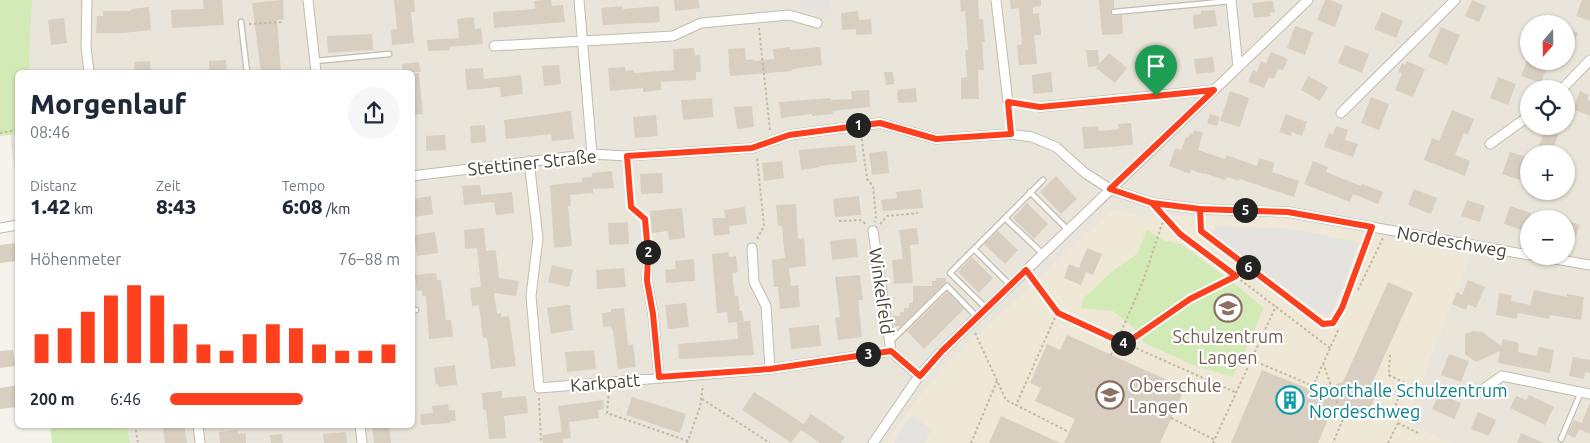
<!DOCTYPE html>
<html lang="de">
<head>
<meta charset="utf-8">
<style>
	body { margin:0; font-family:Ubuntu,sans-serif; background:#f6f6f7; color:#1f2937; height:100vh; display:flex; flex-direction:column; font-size:19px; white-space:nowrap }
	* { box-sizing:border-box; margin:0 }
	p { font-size:16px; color:#747a83 }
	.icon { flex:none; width:28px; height:28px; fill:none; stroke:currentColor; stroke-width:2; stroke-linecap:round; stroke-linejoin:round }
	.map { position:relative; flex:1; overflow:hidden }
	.side { position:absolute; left:15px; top:70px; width:400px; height:358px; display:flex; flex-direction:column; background:#fff; border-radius:8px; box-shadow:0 1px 4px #0004 }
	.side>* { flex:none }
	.needle { width:32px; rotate:200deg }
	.controls { position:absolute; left:1520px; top:15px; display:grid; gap:10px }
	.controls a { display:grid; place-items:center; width:55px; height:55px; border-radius:50%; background:#fff; box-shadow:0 1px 4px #0004; font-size:25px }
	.pin { position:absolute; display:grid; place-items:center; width:42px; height:42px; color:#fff; margin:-51px -21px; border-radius:50% 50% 50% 0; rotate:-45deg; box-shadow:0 0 5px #0007 }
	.pin .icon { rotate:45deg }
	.km { position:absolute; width:25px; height:25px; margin:-12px; border-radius:50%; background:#222; color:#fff; font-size:14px; line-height:25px; text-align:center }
	.round { display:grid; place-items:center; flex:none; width:52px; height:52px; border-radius:26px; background:#f6f6f7 }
	.overview { display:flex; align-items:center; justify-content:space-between; height:85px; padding:0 15px }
	h1 { font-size:28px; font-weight:800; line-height:38px }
	.figures { display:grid; grid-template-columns:repeat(3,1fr); gap:8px; height:85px; padding:5px 15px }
	.figures div { display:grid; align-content:center }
	.figures b { font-size:21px; font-weight:800 }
	.figures small { font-size:14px; font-weight:400 }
	.figures p { font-size:14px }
	.chart { height:140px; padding:10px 15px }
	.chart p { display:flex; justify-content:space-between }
	.chart svg { width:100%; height:90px; margin-top:5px; stroke:#fc3f1d; stroke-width:6 }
	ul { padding:0 15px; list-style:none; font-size:16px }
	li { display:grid; grid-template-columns:80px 60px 1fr; align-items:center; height:38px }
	li i { height:12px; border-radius:6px; background:#fc3f1d }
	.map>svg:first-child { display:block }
</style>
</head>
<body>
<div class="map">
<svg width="1590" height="443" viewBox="0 0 1590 443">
	<rect width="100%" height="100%" fill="#f6f3ec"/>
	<path fill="#eae5da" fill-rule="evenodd" d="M0,0h1590v443h-140l-45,-20 64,-167 -182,-37 -93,-3 -50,1 -31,-7 -183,174 -44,59h-756l-3,-18h285v-353h-394l-1,118 -7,-56zM1529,24h37v37h-37zM1529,89h37v37h-37zM1529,154h37v37h-37zM1529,219h37v37h-37z"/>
	<path fill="#efe8d6" d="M1113,210l31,7 50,-1 93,3 182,37 -64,167 45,20h-564l44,-59 20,-23z"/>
	<path fill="#d2eab5" d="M0,0h32l-3,58 1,14h-12l-1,62 -17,2z
		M1147,230l19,11 15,3 55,41 28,23 -31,69 -37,-11 -52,-23 -12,-17 -19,-15 -33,-3 4,-10 30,-28 23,-16z
		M50,425h77l3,18h-78z"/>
	<path fill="#e5e3e0" d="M830,0v10l-29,2 -1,-11z
		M1216,226l77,3 66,13 -26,68 -7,6 -7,-3 -107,-80z
		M911,415l20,14 -6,14h-31l6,-12z"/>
	<path fill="#d8cfc1" d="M203,0h19l2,25 -52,3 -1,-18 33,-1z
		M283,0l1,19 -7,1 4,52h-20l-9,-69z
		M394,0h20l1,12h-4l3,31 -22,2 -1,-15 6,-1z
		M543,0h8l1,6 11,-1 2,17 -71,6 -1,-16 42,-3 -1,-8z
		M674,0h24l2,8 -25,3z
		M960,0h18l1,19h4l2,23h-3l2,28h-6l1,29h-18v-21l6,-1 -2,-27h3l-3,-39 -4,1z
		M1010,0h31v6l-8,1v7l6,-1 2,22h-7l3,29 -18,1 -2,-20 5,-1 -3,-36 -8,1z
		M1099,0h15v8l-3,1 -1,4 3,3 9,-1 1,19 -21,1z
		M1325,0h5l13,5 -8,22 -18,-7z
		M1472,0l14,6 -7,16 -14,-6z
		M1582,0h8v21l-14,-5z
		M1273,1l2,11 -5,1 1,3 -17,2 -2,-15z
		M623,6v3l36,-3 1,16 -57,3 -2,-17z
		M149,7l2,23 -28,3h-27l1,-17h6v-5h28v-2z
		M1215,10l2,16 -23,3 -1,-14 8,-1v-3z
		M858,11l1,9 12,-1 1,15 -16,1v-6l-14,1 -1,-17z
		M1382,12l21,9 -7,17 -22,-9z
		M474,17l1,12 6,-1 2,16 -34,3 1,3 -22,1 -1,-11 32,-2 -2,-19z
		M64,18l3,25 -16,2 -3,-25z
		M1295,26l18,6 -8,23 -18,-7z
		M1441,27l19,8 -13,30 -19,-8z
		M1566,28l12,5 -11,28h-1z
		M372,34l1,16 -45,3 -1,-17z
		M1345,45l24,9 -7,19 -24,-10z
		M790,47v3l30,-3 2,18 -30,4v2l-62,5 -2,-27 17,-1 1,12 8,-1v2l20,-2 -1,-10z
		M694,48l1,8 5,-1 1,17h-5v8l-35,2v8l-18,2v-4l-33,3 -2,-23 17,-1v4l8,-1 1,3 40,-3 -1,-21z
		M1086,50h12l1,14 10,-11 18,15 -12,15 -19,-15 2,-2 -10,1z
		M1271,52l17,7 -5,11 -5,-1 -4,10 -5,-2 -5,11 -16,-6 5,-12 4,2 4,-11 5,3z
		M1170,57l2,16 -3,1v4l-10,1v-4l-8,1 -2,-17z
		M1213,57l2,15 -19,2 -2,-15z
		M226,60l1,12h-18v-11z
		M150,61l1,11h-16l-1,-10z
		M1407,61l18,8 -12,28 -18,-7 7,-17 -4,-1 4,-9 3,2z
		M1527,61h22l-8,22 -20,-7z
		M419,62l2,10h-18l-1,-8z
		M559,65l2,19 -17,2 -2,-20z
		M483,68l1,11 37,-4 2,19 -22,3 -1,-10 -33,3 -2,-21z
		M884,72h9l1,12 -8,1z
		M1051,72l2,20 -20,2 -1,-19z
		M412,73h7l4,41 -11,1z
		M1308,76l20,11 -8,14 -19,-11z
		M1498,77l18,7 -8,21 -18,-7z
		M916,88l1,14 -19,1 -1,-13z
		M869,90l1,17 -38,4 1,3 -21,2v-2l-31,4 -2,-16 52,-4v2l21,-1 -1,-8z
		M1230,91l19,7 -9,29 -20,-6z
		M1580,91l9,4 -2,5 3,1v15l-17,-7z
		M1371,97l18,7 -10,26 -18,-7z
		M712,98l1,19 -30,3 -2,-20z
		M752,106l2,21 -17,2 -3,-22z
		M1452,110l22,9 -6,16 -4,-2 -9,22 15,6 -5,15 -41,-16 8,-22 7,3z
		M571,111l3,28 -22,2 -1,-7 -45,5 -2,-19z
		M1210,114l10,3 -3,9 -10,-3z
		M1286,114l21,8 -5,14 -10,-4 -1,4 -12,-4z
		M656,115l2,21 -23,2 -2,-21z
		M1131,123l2,22 -49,4 -2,-22 16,-1 1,5 20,-2 -1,-5z
		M485,125l1,17 -15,1 -1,-17z
		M1336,126l12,4 -3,10 13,4 -5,13 -29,-10 5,-14 4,2z
		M1546,126l14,4 -8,21 -13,-5z
		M1194,130l9,3 -5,17 27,9 1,-4 31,11 2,-8 16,5 -3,9 27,9 -5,16 -54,-18 -1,2 -12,-4 -2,3 -21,-7 -1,1 -12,-4 -1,4 -21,-8 6,-18 6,2 5,-13 2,1 2,-5 3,1z
		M445,135l1,15 -20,1v-15z
		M855,145l2,17 -38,4v1l-18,3 -2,-20z
		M887,151l2,22 -17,2 -3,-22z
		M1510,152l18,5 -8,23 -18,-6z
		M782,161l2,17 -20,3 -2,-18z
		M1313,161l15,6 -2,5 35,14 1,-2 21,8 -5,12 -25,-10 -3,8 -46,-18z
		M612,171l2,17 -21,1v4l-23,2 1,11h-3l4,40 -18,2 -4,-63 32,-3v-4l10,-1v-4z
		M662,173l1,20 -22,1 -1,-20z
		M1056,176l21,23 -16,15 -21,-22z
		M480,185l1,10 31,-3 2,21 -18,2 -2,-13 -30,3 -2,-19z
		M921,189l2,19 -40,3 -2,-11 16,-2 -1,-6z
		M1414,189l23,9 -6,16 -23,-9z
		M431,196l2,18 -19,3 -2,-18z
		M859,196l2,19 -26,2 -2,-18z
		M1467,200l18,6 -5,16 -19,-6z
		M1027,203l21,21 -14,15 -21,-21z
		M796,204l2,35 6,-1 2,28 -17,2 2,18 7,-1 2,22 -20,2 -2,-22h-4l-2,-27 13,-2 -3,-32h-4l-2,-21z
		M1510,206l21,7 -6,18 -21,-7z
		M745,207l2,17 -18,2 1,8 -16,2 -2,-18h13l-1,-8z
		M682,208l3,30 -16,2 -1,-9 -16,2 -2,-22z
		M1566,220l14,5 -6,15 -8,-3z
		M628,222l1,22 -20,1 -1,-22z
		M484,228l2,23 9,-1 1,2 3,26 20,3 -3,15 -22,-3 3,21 4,-1v4l8,-1 7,50 -25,3 -4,-31h-4l-4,-33 -7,1 -2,-18 11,-1 -4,-39 -12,1 -1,-19z
		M917,228l2,16 -9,1 3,38 -19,1 -2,-24 11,-1 -4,-29z
		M998,231l20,19 -13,14 -21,-20z
		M435,232l3,21 -21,3 -3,-21z
		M856,238l2,19 -26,3 -2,-19z
		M16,243l2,18 -18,2v-18z
		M1087,248l15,6 -9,21 -7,-3 -5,13 -17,-7 5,-14 10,4z
		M728,252l1,5 7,-1 2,16 -6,1 3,23h3l2,15h2l2,10 -16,2 -1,-11 -10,1 -5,-59z
		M972,257l21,21 -14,15 -21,-21z
		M694,259l1,22 -29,2 -1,-13 11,-1 -1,-8z
		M552,265l21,5 -4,17 -21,-5z
		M624,268l2,19 -29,2 -1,-19z
		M436,273l1,7h4l5,40h5l2,17 -24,2 -3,-43h-4v-6l-5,1 -2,-16z
		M860,275l3,25h-5l4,37 -24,3 -3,-22 5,-1 -5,-40z
		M936,278h10v4l-45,44h-7l-2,-10h8v-4h4v-4h5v-5h4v-17h19v-5h4z
		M1468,280l17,7 -9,21 -8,-4 -2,6 -14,-6 5,-12 5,3z
		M1388,282l25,11 -45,99 8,4 -7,14 -13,4 -7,-9 -17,5 -14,33h-87l31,-73 55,22 6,-4 20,-6z
		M1534,290l33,7v-3l17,3 -3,23 -31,-5 -1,4 -31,-6 -1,6 -21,-4 3,-22 13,2 -1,6 19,4z
		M947,292l17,17 -40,40 -17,-18z
		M686,303l3,24 -21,2 -3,-24z
		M566,305h4l3,25 -22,4 -4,-26z
		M624,308l4,37 5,-1 3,23 -18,2 -5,-39h-1l-1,-4 -8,1 -1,-14 9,-1v-3z
		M750,321l4,34 -75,4 -1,-15 60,-5 -1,-17z
		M819,325l2,21 -30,3 -2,-21z
		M1473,331l9,1 19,14 2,-7 16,4 -1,9 19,4 2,-9 15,3 -4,23 -52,-10 2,-12 -24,11 -11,-8v-20z
		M1067,335l118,53 -25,55h-96l11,-24 -40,-18 6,-13 -11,-5 17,-39 13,6z
		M13,350l2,16 -15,2v-17z
		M594,350l2,19 -29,3 -2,-20z
		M1449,354l20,7 -8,21 -20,-7z
		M1573,357l17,3v13l-5,-1 -1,7 -15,-3z
		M455,365l2,20 -18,2 -1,-3 -2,1 -2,-17z
		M18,385v22l-18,2v-21z
		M502,391v7l24,-2 2,17 -24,3 2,22 -17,1 -3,-29h-3l-1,-17z
		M754,392l50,32 7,-10 34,23 -4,6h-21l-19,-13 -10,13 -49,-33z
		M1439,394l22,9 -7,16 -22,-10z
		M1529,395l25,12 -9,18 -35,-17 6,-12 10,4z
		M632,397l54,17 -6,19 -54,-18z
		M603,400l1,9 -6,1 1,8 -30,4 2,16 -8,1v4h-20l-1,-8 20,-3 -4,-26z
		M1590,403v31l-11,-5z
		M448,404l1,6h6l1,11h-6v2l-29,2 -1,-11 13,-1 -1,-7z
		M1478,412l18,8 -7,16 -18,-7z
		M1001,416l59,27h-71z
		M1574,420l8,3 -7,15 -8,-4z
		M184,425l3,18h-22l-2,-15z
		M372,425h17l2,18h-17z
		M238,430v4l8,-1v10h-26l-1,-11z
		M346,432l1,11h-23l-1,-9z
		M1521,433l23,10h-27z
		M282,434l1,9h-12l-1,-8z"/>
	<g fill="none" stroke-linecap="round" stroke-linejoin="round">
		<g stroke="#c2bbae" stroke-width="7">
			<path id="service" d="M1114,12l117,-11
				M241,22l6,50
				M315,61l74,-7
				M1030,192l38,38
				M1200,209l1,22 122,93 10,-1 9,-15 30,-81
				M1005,218l38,36
				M974,249l36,36
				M986,308l-36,-35 93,-93
				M412,311l4,-1
				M890,342l57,-56 30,31
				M1561,439l20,-47"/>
		</g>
		<g stroke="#c2bbae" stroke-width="11">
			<path id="minor" d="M87,0l-1,47 3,25
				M308,0l8,72
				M579,0l13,154
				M996,0l12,102
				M1231,0l7,67
				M494,46l179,-10 28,-13 88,-8 28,8
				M1562,89l28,-29
				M1040,107l174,-17
				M1341,113l114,-113
				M1490,144l39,-28
				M529,161l9,77 -7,58 8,92 231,-19 121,-18 28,25
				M412,176l180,-22 35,2 125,-8 37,-13 91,-12 56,16 75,-5 21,3 24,10 29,26 25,16 42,14 48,6 88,3 241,43
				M0,228l18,-3
				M873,231l18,120
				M752,248l2,34 12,24 4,63
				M648,253l-1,28 6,33 6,63
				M1538,256l52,9
				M1485,388l17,-12 88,18
				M198,425l2,18
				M360,425l2,18
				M873,443l46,-67 23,-25 366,-351"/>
		</g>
		<path stroke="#c4b79f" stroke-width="2" stroke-dasharray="2.5 2.5" stroke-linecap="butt" d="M249,24l35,-2
			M759,28l11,102
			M1018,104l13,2
			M1009,111l1,13
			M0,133l18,-3
			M861,134l6,45 6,7 3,30 -1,6
			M628,166l3,41 14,12 2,24
			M1164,216l16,18 150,114
			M839,221l21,-1 6,4
			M880,224l7,-8 31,-3
			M757,239l7,-13 -7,-69
			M1032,278l25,35 180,80
			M1358,290l25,-52
			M1057,313l-41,92 53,27
			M975,333l31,67 10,5
			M1125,344l65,-45 46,-23
			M1111,355l32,-74 19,-57 5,-5
			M1252,360l61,26 26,-58
			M1323,363l20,56 -10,24
			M609,391l-2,22 81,28
			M539,398l2,45
			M702,399l68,44
			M1171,418l44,22
			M1398,423l22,11
			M135,425l3,18
			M687,443l13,-36 3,-22
			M971,443l26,-62
			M1213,443l63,-137
			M1388,443l10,-20 -2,-20 9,-20 -16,-8 1,-22"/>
		<use href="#service" stroke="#fff" stroke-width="4.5"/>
		<use href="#minor" stroke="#fff" stroke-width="9"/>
	</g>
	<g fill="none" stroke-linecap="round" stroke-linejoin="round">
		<g stroke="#fff" stroke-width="10">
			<path id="route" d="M1156,96l-116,11 -32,-5 3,32 -75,5 -56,-16 -91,12 -37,13 -125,8 4,51 14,12 3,34 -1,28 6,33 6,63 111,-8 121,-18 29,25 22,-25 84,-81 32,43 67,31 65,-45 46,-23 -56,-42 -28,-31 48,6 88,3 84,15 -30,81 -9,15 -10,1 -122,-93 -1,-22 -48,-6 -42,-14 104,-99 -58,6"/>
		</g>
		<use href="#route" stroke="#fc3f1d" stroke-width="6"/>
	</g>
	<defs>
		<g id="school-ring" transform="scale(1.4375)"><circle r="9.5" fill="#fff" stroke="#8d6e63" stroke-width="1.5"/><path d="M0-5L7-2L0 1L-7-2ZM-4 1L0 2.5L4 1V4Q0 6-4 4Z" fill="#8d6e63"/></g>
		<g id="building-ring" transform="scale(1.4375)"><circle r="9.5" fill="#fff" stroke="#0f9aa8" stroke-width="1.5"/><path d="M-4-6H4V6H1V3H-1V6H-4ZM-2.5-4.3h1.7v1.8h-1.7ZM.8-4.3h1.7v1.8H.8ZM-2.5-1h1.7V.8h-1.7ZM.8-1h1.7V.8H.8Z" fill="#0f9aa8"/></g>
	</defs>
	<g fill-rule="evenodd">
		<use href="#school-ring" x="1228" y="308"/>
		<use href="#school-ring" x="1110" y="395"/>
		<use href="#building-ring" x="1290" y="400"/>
	</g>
	<g text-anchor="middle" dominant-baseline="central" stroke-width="4.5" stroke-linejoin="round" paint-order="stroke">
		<g font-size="18" fill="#4b4439" stroke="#fff">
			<text transform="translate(532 162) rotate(-6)">Stettiner Straße</text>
			<text transform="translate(1452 241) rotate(10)">Nordeschweg</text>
			<text transform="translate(882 291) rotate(82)">Winkelfeld</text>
			<text transform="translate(605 382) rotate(-5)">Karkpatt</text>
		</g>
		<g font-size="18" fill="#785e54" stroke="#fff">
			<text x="1228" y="336">Schulzentrum<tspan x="1228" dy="21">Langen</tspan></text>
			<text x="1129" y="385" text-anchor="start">Oberschule<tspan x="1129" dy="21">Langen</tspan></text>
		</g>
		<g font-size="18" fill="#0d838f" stroke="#fff" text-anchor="start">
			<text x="1309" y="390">Sporthalle Schulzentrum<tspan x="1309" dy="21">Nordeschweg</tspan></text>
		</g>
	</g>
</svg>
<div class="controls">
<a><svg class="needle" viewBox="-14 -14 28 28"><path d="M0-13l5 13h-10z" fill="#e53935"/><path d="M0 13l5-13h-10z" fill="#747a83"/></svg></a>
<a><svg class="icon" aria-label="locate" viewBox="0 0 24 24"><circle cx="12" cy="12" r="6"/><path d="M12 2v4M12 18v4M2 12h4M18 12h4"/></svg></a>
<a>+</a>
<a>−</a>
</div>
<div class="pin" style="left:1156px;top:96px;background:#1e9e55"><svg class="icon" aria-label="arrive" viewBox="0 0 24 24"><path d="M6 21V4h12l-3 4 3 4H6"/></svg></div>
<b class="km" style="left:858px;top:125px">1</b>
<b class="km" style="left:648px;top:252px">2</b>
<b class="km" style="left:868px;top:354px">3</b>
<b class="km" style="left:1123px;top:343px">4</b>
<b class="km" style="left:1245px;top:210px">5</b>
<b class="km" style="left:1248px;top:267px">6</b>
<section class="side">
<div class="overview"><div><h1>Morgenlauf</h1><p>08:46</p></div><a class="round"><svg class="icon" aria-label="share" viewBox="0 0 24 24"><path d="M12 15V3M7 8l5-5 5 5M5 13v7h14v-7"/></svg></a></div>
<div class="figures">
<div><p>Distanz</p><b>1.42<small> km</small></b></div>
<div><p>Zeit</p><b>8:43</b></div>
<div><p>Tempo</p><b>6:08<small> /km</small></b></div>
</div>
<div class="chart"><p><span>Höhenmeter</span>76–88 m</p>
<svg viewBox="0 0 160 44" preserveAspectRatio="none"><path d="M5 44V30M15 44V27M25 44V19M35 44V11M45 44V6M55 44V11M65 44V25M75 44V35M85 44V38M95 44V30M105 44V25M115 44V27M125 44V35M135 44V38M145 44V38M155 44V35"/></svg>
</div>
<ul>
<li><b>200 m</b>6:46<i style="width:58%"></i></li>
</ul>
</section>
</div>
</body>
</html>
